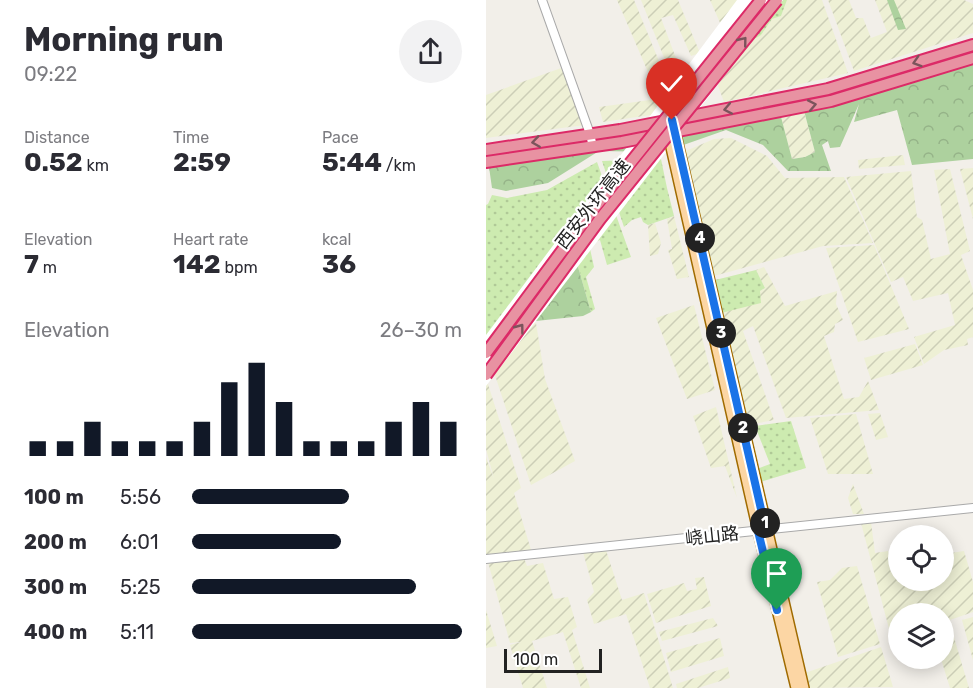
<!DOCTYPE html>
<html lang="en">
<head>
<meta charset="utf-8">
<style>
	body { margin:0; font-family:Rubik,"Noto Sans SC",sans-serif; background:#f2f2f3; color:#2b2b33; height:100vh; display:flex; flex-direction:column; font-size:22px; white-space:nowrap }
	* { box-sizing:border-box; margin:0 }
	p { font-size:20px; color:#7c7c81 }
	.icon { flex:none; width:33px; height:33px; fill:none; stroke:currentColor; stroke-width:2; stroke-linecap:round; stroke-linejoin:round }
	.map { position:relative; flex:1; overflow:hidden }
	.panel { display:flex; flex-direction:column; background:#fff; width:486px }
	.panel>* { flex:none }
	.buttons { position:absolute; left:402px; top:525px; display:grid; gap:12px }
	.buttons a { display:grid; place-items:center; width:66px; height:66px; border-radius:50%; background:#fff; box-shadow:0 3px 15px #0003; font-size:30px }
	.scale { position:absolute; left:18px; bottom:15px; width:98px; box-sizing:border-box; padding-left:6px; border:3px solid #222; border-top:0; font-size:16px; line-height:21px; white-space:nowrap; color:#222; -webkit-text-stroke:4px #fff; paint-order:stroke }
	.pin { position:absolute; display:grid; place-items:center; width:51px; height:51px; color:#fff; margin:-62px -26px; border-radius:50% 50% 50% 0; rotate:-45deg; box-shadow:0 0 6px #0007 }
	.pin .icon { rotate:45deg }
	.km { position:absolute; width:30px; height:30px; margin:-15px; border-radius:50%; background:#222; color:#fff; font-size:16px; line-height:30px; text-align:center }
	.round { display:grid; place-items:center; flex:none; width:63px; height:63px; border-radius:32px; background:#f2f2f3 }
	.headline { display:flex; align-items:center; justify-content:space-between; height:102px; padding:0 24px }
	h1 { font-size:33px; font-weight:700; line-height:45px }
	.metrics { display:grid; grid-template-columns:repeat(3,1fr); gap:9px; height:102px; padding:6px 24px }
	.metrics div { display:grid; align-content:center }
	.metrics b { font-size:26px; font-weight:700 }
	.metrics small { font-size:16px; font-weight:400 }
	.metrics p { font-size:16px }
	.chart { height:168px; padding:12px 24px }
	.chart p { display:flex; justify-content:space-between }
	.chart svg { width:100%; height:108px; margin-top:6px; stroke:#111827; stroke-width:6 }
	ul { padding:0 24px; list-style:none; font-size:20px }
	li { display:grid; grid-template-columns:96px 72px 1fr; align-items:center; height:45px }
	li i { height:15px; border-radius:8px; background:#111827 }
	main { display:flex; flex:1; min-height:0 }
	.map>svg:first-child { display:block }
</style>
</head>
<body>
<main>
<section class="panel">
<div class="headline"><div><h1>Morning run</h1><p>09:22</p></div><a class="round"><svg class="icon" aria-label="share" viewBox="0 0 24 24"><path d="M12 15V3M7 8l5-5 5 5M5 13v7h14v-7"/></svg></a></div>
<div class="metrics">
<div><p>Distance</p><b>0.52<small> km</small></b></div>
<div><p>Time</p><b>2:59</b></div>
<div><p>Pace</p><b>5:44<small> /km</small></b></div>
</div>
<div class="metrics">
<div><p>Elevation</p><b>7<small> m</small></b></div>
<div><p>Heart rate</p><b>142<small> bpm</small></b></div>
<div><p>kcal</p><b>36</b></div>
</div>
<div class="chart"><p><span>Elevation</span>26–30 m</p>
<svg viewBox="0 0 160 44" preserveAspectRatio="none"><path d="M5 44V38M15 44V38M25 44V30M35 44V38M45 44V38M55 44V38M65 44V30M75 44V14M85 44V6M95 44V22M105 44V38M115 44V38M125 44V38M135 44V30M145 44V22M155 44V30"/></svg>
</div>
<ul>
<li><b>100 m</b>5:56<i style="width:58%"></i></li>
<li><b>200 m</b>6:01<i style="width:55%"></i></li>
<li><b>300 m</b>5:25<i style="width:83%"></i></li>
<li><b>400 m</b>5:11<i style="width:100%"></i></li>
</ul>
</section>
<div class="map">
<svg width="487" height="688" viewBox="0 0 487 688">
	<defs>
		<pattern id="farmland-furrows" width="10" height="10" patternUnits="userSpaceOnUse" patternTransform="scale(1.5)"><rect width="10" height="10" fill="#eef0d5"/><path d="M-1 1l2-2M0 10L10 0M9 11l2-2" fill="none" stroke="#ccceb7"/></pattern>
		<pattern id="grass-dots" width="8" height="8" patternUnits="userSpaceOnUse" patternTransform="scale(1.5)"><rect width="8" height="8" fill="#cdebb0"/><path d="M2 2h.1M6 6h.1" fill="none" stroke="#b0c997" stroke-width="1.8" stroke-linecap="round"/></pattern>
		<pattern id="forest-crowns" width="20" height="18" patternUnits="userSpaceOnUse" patternTransform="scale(1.5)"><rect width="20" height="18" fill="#add19e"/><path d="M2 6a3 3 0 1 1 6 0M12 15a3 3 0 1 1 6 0" fill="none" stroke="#95b388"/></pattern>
	</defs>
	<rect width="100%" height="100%" fill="#f2efe9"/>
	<path fill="url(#farmland-furrows)" d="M131,0h17l27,66 -13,6z
		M155,0h37l22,53 -9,3 -18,-41 -12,3 16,43 -10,4z
		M224,0h32l-21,25z
		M301,0h35l26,73 -124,29 -8,-22 38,-44 7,-1 11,-16 9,-3z
		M342,0h21l7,18h7l8,20 16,-6 -12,-32h89l9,4v29l-119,38z
		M78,67l21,58 -99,13v-43z
		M184,68l5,21 -11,24 -61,9 -4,-15 51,-7 -1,-19z
		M317,107l12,45 -10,5 -13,2 -12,-46z
		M245,138l36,18 18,22 59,-1 29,66 -50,3 -109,30 -3,-14 -2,-2 -18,-79 -17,-25 40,-17z
		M417,155l2,10 -46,4 -1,-9z
		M487,168v51l-13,-50z
		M464,169l20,82 -9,4 12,35v47l-6,2 1,6 -24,5 -20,14 -10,-27 41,-12 -7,-32 -35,8 -10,-24 -12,5 -45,-105 65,-6 6,46 5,3 9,39 19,-5 -16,-84z
		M188,216l15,61 -12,2 -9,-29 4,-1 -5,-30z
		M169,223l6,20 -3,11 -8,2 -2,-31z
		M388,245l35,84 -51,13 -32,-94z
		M278,267l21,39 52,-15 -1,13 7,16 -8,4 -1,8 -10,4 20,63 15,-2 9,-16 11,29 -93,8 -33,-92 -10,5 31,89 -36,7 -23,-120 45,-16 5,-3 -9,-18z
		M208,305l21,85 -28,9 -31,-81z
		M50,323l9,56 30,82 -44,24 -38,-116 31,-45z
		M429,344l8,21 -52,15 -7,-22z
		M1,381l34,107 -7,5 17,57 -45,5v-98l8,22 -8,-30v-64z
		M230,407l21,91 -12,-32 -14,2 -18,-52z
		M394,413l8,24 -12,3 -8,-26z
		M370,414l17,60h-45l-18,-56z
		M367,484l11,30h-11l-5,-16z
		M385,522l4,31 13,-2 3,9h7v20h46v-26l20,-3 9,31v30l-29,10v-8h-46v24l-6,2 -31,-117z
		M120,550l16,50 22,-7 29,95h-23l-24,-74 -32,10 -7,-24 7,-8 -11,-40z
		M38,558l3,8 16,-3 11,36 14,-2 9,30 -5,3 18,58h-9l-18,-56 -31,9 15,47h-24l-13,-43 11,-3 -11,1 -22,-81z
		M371,566l23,78 -42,13 -21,-75 13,-2 12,-12z
		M218,577l7,29 -55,17 -9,-29 37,-11 3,8 10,-2 -2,-11z
		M0,610l11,36 -11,2z
		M487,617v43l-11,-40z
		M227,618l5,8 -56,15 -3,-9z
		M464,624l19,64h-19l-9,-29 3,-1v-32z
		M234,638l4,18 -53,16 -5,-19z
		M395,647l12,40 -90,1 -4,-13z
		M242,667l2,11 -32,10h-21l-1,-4z"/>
	<path fill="url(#grass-dots)" d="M296,0h5l-6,16 -9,3 -11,16 -5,3 -2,-2z
		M175,159l6,29 7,28 -26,9 -5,-3 -2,-5 -9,3 -8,7 -22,-66z
		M111,162l34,95 -24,8 -7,-25 -11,4 5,23 -8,10 9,32 -4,3 -15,-52 -42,54 2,7 -12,3 -38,23v-142l2,-1 4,-9 15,3 40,-8z
		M223,260l2,2 4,18 41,-10 9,18 -5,3 1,12 -44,11z
		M305,421l15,47 -46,14 -3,-13 13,-5 -15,-38z"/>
	<path fill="url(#forest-crowns)" d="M401,0h7l12,29 -8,1z
		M487,56v103l-61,6 -15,-55 -43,12 5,-18 -19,43 -10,1 -2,-7 -6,4 9,26h-43l-25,-26 -37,-15 -54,19 14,-18 94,-18 12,46 13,-2 10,-5 -12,-45z
		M155,139l19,13 -61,-1 -51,32 -42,8 -14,-3 -4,-28z
		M90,260l15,52 -8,4 -47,5 -2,-7z"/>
	<path fill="#fff" d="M251,0h46l-297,386v-51z"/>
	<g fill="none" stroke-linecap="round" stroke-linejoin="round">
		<g stroke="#a9a9a9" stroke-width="10">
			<path id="minor" d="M56,0l48,134 3,13
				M0,559l487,-51"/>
		</g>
		<g stroke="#a06b00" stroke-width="12">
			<path id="major" d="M179,121l93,410 38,157
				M188,126l130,562"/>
		</g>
		<g stroke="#dc2a67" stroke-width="14">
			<path id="highway" d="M0,150l134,-20 208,-41 145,-44
				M0,162l136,-20 209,-41 142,-43"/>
		</g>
		<use href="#minor" stroke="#fff" stroke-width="8"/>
		<use href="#major" stroke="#fcd6a4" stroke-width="9"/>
		<use href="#highway" stroke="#e892a2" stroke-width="10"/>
		<g stroke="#dc2a67" stroke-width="14" stroke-linecap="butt">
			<path id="highway-bridge" d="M0,353l105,-141 170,-212
				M0,375l114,-156 177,-219"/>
		</g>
		<use href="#highway-bridge" stroke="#e892a2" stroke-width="10"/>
	</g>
	<defs><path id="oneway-chevron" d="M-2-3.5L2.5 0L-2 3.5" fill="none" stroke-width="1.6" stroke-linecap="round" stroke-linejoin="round" transform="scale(1.5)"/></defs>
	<g stroke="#7b545c">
		<use href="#oneway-chevron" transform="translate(257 41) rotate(-51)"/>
		<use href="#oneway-chevron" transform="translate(431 62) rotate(163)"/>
		<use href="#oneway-chevron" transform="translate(326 105) rotate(-11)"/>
		<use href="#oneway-chevron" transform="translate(242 109) rotate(169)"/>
		<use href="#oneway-chevron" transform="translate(50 142) rotate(172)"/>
		<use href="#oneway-chevron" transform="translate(34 328) rotate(-53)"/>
	</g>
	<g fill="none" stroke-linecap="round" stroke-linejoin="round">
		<g stroke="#fff" stroke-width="12">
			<path id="route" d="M186,120l94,411h-8l19,79"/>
		</g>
		<use href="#route" stroke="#1a73e8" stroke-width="8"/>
	</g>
	<g text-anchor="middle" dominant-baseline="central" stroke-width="4.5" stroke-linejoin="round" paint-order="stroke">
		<g font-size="18" fill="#222" stroke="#fff">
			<text transform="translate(107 204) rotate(-52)">西安外环高速</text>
			<text transform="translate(226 536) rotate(-6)">峣山路</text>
		</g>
	</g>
</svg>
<div class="buttons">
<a><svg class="icon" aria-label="locate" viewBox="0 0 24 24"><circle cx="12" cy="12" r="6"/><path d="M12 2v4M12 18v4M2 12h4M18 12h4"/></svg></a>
<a><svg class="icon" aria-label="layers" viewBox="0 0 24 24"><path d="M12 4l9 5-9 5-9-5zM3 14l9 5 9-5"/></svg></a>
</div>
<div class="scale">100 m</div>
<div class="pin" style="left:291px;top:610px;background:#1e9e55"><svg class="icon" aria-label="arrive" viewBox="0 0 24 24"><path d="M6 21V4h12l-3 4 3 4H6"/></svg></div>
<div class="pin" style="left:186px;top:120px;background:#d93025"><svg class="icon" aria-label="check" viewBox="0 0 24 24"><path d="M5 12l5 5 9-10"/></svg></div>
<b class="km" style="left:279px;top:523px">1</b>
<b class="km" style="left:257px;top:428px">2</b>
<b class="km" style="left:235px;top:333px">3</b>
<b class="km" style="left:214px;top:238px">4</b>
</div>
</main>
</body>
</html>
